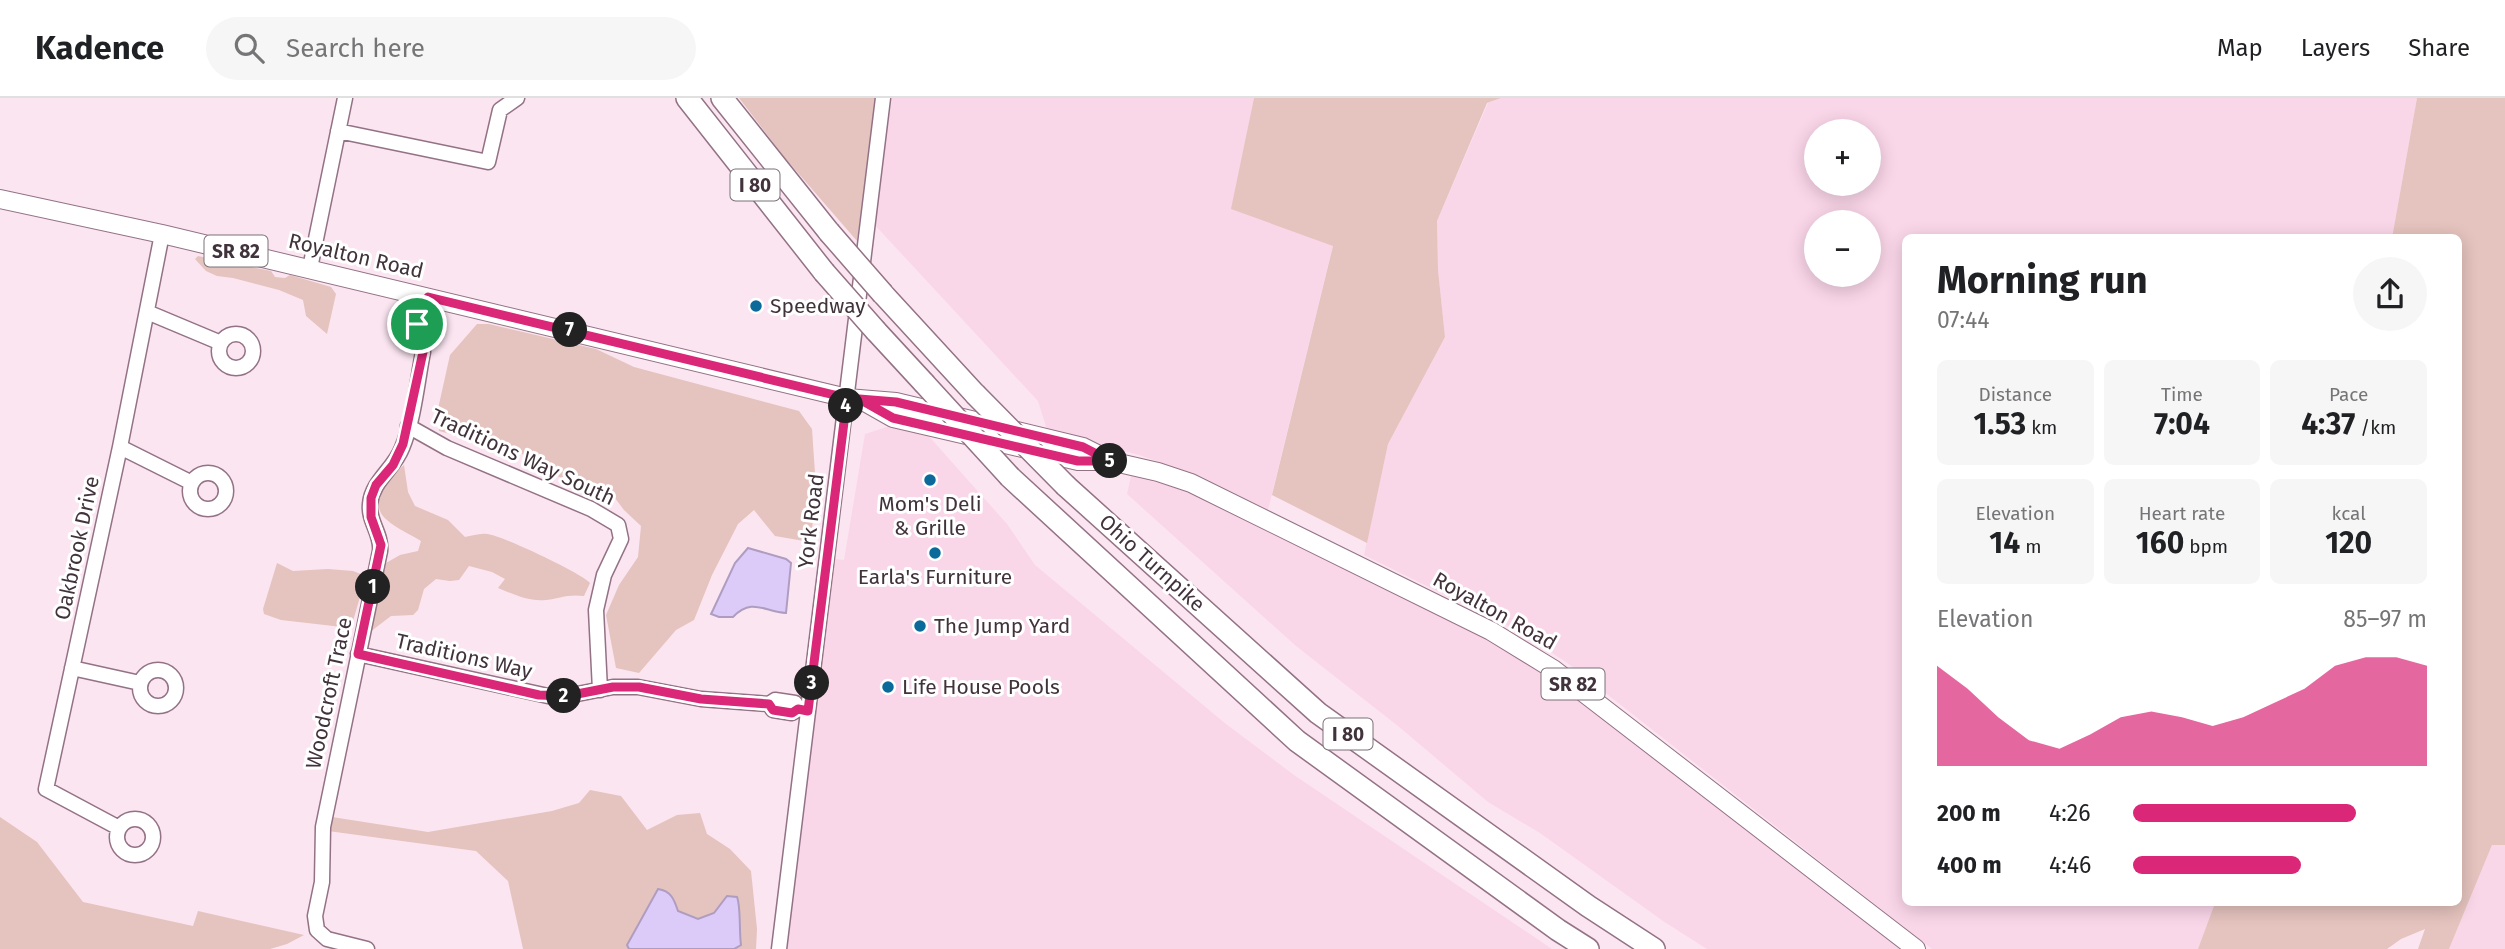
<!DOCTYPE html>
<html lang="en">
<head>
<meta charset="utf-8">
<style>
	body { margin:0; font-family:"Fira Sans",sans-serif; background:#f6f6f6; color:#202124; height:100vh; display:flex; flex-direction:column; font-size:26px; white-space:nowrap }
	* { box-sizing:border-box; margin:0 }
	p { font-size:23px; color:#757577 }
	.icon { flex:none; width:38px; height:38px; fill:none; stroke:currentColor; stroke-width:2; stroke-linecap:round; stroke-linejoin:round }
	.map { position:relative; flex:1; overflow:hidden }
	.side { position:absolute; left:1902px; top:136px; width:560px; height:672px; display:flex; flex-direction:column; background:#fff; border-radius:10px; box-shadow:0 4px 18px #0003 }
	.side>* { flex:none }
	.fabs { position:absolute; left:1804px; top:21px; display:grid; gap:14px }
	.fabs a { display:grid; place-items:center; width:77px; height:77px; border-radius:50%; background:#fff; box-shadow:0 4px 18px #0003; font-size:35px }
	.pin { position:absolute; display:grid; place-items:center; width:60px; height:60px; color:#fff; margin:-30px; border:4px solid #fff; border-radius:50%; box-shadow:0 2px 7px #0007 }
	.km { position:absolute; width:35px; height:35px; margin:-18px; border-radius:50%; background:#222; color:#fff; font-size:19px; line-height:35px; text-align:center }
	.round { display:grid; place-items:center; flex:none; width:74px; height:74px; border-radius:37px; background:#f6f6f6 }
	.overview { display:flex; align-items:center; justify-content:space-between; height:119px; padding:0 35px }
	h1 { font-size:38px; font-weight:700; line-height:52px }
	.metrics { display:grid; grid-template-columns:repeat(3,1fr); gap:10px; height:119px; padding:7px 35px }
	.metrics div { display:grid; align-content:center; border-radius:10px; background:#f6f6f6; text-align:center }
	.metrics b { font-size:30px; font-weight:700 }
	.metrics small { font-size:19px; font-weight:400 }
	.metrics p { font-size:19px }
	.chart { height:196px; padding:14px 35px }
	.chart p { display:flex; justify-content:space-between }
	.chart svg { width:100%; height:126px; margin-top:7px; fill:#db2777; opacity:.7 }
	ul { padding:0 35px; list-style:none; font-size:23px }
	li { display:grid; grid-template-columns:112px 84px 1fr; align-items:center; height:52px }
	li i { height:18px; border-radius:9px; background:#db2777 }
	header { display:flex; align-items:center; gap:42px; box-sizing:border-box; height:98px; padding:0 35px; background:#fff; border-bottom:2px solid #e0e0e0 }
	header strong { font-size:33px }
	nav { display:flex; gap:38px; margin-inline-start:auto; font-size:24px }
	.search { width:490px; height:63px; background:#f6f6f6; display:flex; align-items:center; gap:18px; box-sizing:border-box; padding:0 24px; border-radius:38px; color:#757577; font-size:26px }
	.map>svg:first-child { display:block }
</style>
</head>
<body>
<header>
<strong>Kadence</strong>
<div class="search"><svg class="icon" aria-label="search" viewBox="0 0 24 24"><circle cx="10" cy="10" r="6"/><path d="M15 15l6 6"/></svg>Search here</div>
<nav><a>Map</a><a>Layers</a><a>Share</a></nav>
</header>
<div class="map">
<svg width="2505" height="851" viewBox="0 0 2505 851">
	<rect width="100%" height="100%" fill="#fbe5f1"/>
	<path fill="#fad6e9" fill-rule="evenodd" d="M892,0h362l-22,111 101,36 -65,265 -68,-34 -64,-22 -88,-21 -10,-32 -165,-178z
		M1501,0h916l-25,140h-486v665h309l-17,46h-266l-366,-287 -50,-32 -152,-75 24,-111 57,-107 -7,-67 -1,-49 51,-118zM1816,33h53v53h-53zM1816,124h53v53h-53z
		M893,327l33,8 81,91 28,41 191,159 68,51 258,174h-767l49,-390 10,1 21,-126z
		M1131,378l47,12 93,43 263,130 373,288h-200l-44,-28 -123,-88 -52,-31 -90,-76 -102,-80 -169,-152z
		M2492,747h13v104h-56z"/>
	<path fill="#e5c3be" d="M739,0h137l-19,143 -72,-83z
		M1254,0h247l-14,5 -50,118 1,49 7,67 -57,107 -21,99 -95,-48 61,-249 -102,-37z
		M2417,0h88v747h-13l-43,104h-31l7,-20 -24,10 -14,10h-189l17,-46h244v-665h-67z
		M198,158l73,15 4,6 10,1 5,-3 41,12 5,7 -9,40 -21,-18 -3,-16 -24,-10 -46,-12 -16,-2 -11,-5 -11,-12z
		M477,226h12l107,25 38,18 165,44 13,18 4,59 -4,41 -8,12 -29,-5 -21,-26 -16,14 -26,51 -18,45 -18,10 -37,43 -23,-5 -10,-53 13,-30 19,-28 3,-31 -17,-16 -9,-12 -9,1 -55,-26 -32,-21 -80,-21 -1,-22 12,-54z
		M404,367l4,27 7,14 33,14 17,17c7,-1 15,-4 22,-3 14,1 96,40 103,49l-6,13c-17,-2 -23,2 -38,4 -17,2 -33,-6 -48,-12l7,-9 -13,-7 -23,-6 -10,14 -9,1 -14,-2 -12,10 -6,21 -5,5 -22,1 -21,16 16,-69 14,-8 18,-4 3,-10c-11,-7 -24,-12 -34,-21 -21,-17 2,-42 17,-55z
		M277,465l16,8 35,-2 25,2 13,5 -15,52 -70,-8 -17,-6 -1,-5z
		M590,692l31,6 26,34 30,-15 23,-2 7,21 23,15 21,22 6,58 -1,20h-233l-15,-68 -32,-30 -148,-20 4,-14 96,15 124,-21 27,-8z
		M0,719l37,25 46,60 110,24 5,-15 106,24 -17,9 -17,5h-270z"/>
	<path fill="#dccbf9" stroke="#ae9dc0" stroke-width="2" d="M748,450l38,11 5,4 -5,50c-21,-1 -34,-16 -53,4h-14l-8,-3 2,-4 22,-47z
		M658,791c13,2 16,10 20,22l20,8 16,-6 13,-17 10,1c4,10 2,35 4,48l-7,4h-105l-2,-4z"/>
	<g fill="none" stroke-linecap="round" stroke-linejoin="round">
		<g stroke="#937285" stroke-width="17">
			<path id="minor" d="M338,33l150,31 12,-52 17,-12
				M310,170l35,-170
				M147,214l74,31
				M219 253a17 17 0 1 1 34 0a17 17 0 1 1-34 0Z
				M408,328l39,22 144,61 27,16 3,14 -17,36 -8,35 4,80
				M120,349l72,36
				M190 393a18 18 0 1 1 36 0a18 18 0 1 1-36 0Z
				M358,556l190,42h19l46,-9h25l63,12 68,5 4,6 19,3 6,-4 -3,-6 -20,-3 -6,4
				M72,570l68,15
				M140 590a18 18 0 1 1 36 0a18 18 0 1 1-36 0Z
				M117 739a18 18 0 1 1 36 0a18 18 0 1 1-36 0Z
				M119,730l-73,-39 74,-342 42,-213
				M367,851l-40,-10 -10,-9 -2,-14 7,-34 1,-55 57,-276c2,-17 -12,-30 -10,-47 2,-23 24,-35 32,-56 12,-29 15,-65 21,-96 -1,-8 -5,-15 -6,-22 -2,-8 1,-17 2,-24l8,-3 5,6 -6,26 -5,4
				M779,851l104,-851"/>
		</g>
		<g stroke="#937285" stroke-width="20">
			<path id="major" d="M0,101l162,35 685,164 49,4 187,45 24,12
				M863,303l30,17 185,43h32l48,11 33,11 300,148 62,38 363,280"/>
		</g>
		<g stroke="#937285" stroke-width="24">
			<path id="highway" d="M687,0l137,174
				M722,0l107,134
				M883,196l92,100
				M876,233l48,52
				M1010,379l287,264 261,189 30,19
				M1066,388l252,227 270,193 66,43"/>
		</g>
		<use href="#minor" stroke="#fff" stroke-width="14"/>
		<use href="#major" stroke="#fff" stroke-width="18"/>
		<use href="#highway" stroke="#fff" stroke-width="21"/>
		<g stroke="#937285" stroke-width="24" stroke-linecap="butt">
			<path id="highway-bridge" d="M829,134l54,62
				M824,174l52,59
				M924,285l86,94
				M975,296l91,92"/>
		</g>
		<use href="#highway-bridge" stroke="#fff" stroke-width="21"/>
	</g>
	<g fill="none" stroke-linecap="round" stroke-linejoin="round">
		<g stroke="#fff" stroke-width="14">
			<path id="route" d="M417,226c-1,10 5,17 6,28l-20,92 -10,21 -17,20 -5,13v19l10,28 -23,109 181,41 28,1 46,-9h26l62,12 68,5 4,6 19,3 6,-4 10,2 39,-313 49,4 187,45 27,14h-32l-185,-43 -30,-17 -16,-3 -419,-101 -1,6 -8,3 -2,18"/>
		</g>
		<use href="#route" stroke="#db2777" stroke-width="9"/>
	</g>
	<g fill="#0b6a99" stroke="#fff" stroke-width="2.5">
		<circle cx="756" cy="208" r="7"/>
		<circle cx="930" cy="382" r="7"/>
		<circle cx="935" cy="455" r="7"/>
		<circle cx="920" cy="528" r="7"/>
		<circle cx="888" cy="589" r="7"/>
	</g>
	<g text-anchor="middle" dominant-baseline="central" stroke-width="6" stroke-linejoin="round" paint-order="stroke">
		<g fill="#fff" stroke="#7a7076" stroke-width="2">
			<rect x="730.5" y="71.5" width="49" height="31" rx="5"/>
			<rect x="204.5" y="137.5" width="63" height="31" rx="5"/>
			<rect x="1541.5" y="570.5" width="63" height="31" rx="5"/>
			<rect x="1323.5" y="620.5" width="49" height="31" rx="5"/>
		</g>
		<g font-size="19" font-weight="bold" fill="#41333b">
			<text x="755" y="87">I 80</text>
			<text x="236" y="153">SR 82</text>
			<text x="1573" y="586">SR 82</text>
			<text x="1348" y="636">I 80</text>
		</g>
		<g font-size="21" fill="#41333b" stroke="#fff">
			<text transform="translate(356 158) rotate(13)">Royalton Road</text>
			<text transform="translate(523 359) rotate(25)">Traditions Way South</text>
			<text transform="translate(811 423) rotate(-83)">York Road</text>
			<text transform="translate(77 450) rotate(-78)">Oakbrook Drive</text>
			<text transform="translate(1152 465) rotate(42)">Ohio Turnpike</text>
			<text transform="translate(1495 513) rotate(29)">Royalton Road</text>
			<text transform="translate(464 558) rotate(13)">Traditions Way</text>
			<text transform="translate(329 595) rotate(-78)">Woodcroft Trace</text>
		</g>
		<g font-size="21" fill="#41333b" stroke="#fff" text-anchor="start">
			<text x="770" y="208">Speedway</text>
			<text x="930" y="406" text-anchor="middle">Mom's Deli<tspan x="930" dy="24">&amp; Grille</tspan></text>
			<text x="935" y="479" text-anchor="middle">Earla's Furniture</text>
			<text x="934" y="528">The Jump Yard</text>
			<text x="902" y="589">Life House Pools</text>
		</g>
	</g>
</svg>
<div class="fabs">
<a>+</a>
<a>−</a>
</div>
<div class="pin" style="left:417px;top:226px;background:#1e9e55"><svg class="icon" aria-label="arrive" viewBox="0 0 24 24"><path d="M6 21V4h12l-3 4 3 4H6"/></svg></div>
<b class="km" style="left:373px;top:489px">1</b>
<b class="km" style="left:564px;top:598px">2</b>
<b class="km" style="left:812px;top:585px">3</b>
<b class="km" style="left:846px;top:308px">4</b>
<b class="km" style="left:1110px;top:363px">5</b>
<b class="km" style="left:570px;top:232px">7</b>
<section class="side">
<div class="overview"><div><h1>Morning run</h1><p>07:44</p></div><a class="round"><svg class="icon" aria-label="share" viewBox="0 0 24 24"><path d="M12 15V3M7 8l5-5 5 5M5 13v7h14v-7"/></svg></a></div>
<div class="metrics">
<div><p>Distance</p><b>1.53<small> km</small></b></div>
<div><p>Time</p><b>7:04</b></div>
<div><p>Pace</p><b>4:37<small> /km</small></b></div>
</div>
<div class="metrics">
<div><p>Elevation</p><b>14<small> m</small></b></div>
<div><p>Heart rate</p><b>160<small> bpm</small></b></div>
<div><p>kcal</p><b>120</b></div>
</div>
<div class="chart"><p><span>Elevation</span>85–97 m</p>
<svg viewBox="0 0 160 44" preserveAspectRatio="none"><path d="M0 44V9L10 17L20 27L30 35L40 38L50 33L60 27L70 25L80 27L90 30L100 27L110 22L120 17L130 9L140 6L150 6L160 9V44z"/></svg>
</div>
<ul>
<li><b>200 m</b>4:26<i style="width:76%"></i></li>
<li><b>400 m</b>4:46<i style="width:57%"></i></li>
</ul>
</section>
</div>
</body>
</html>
